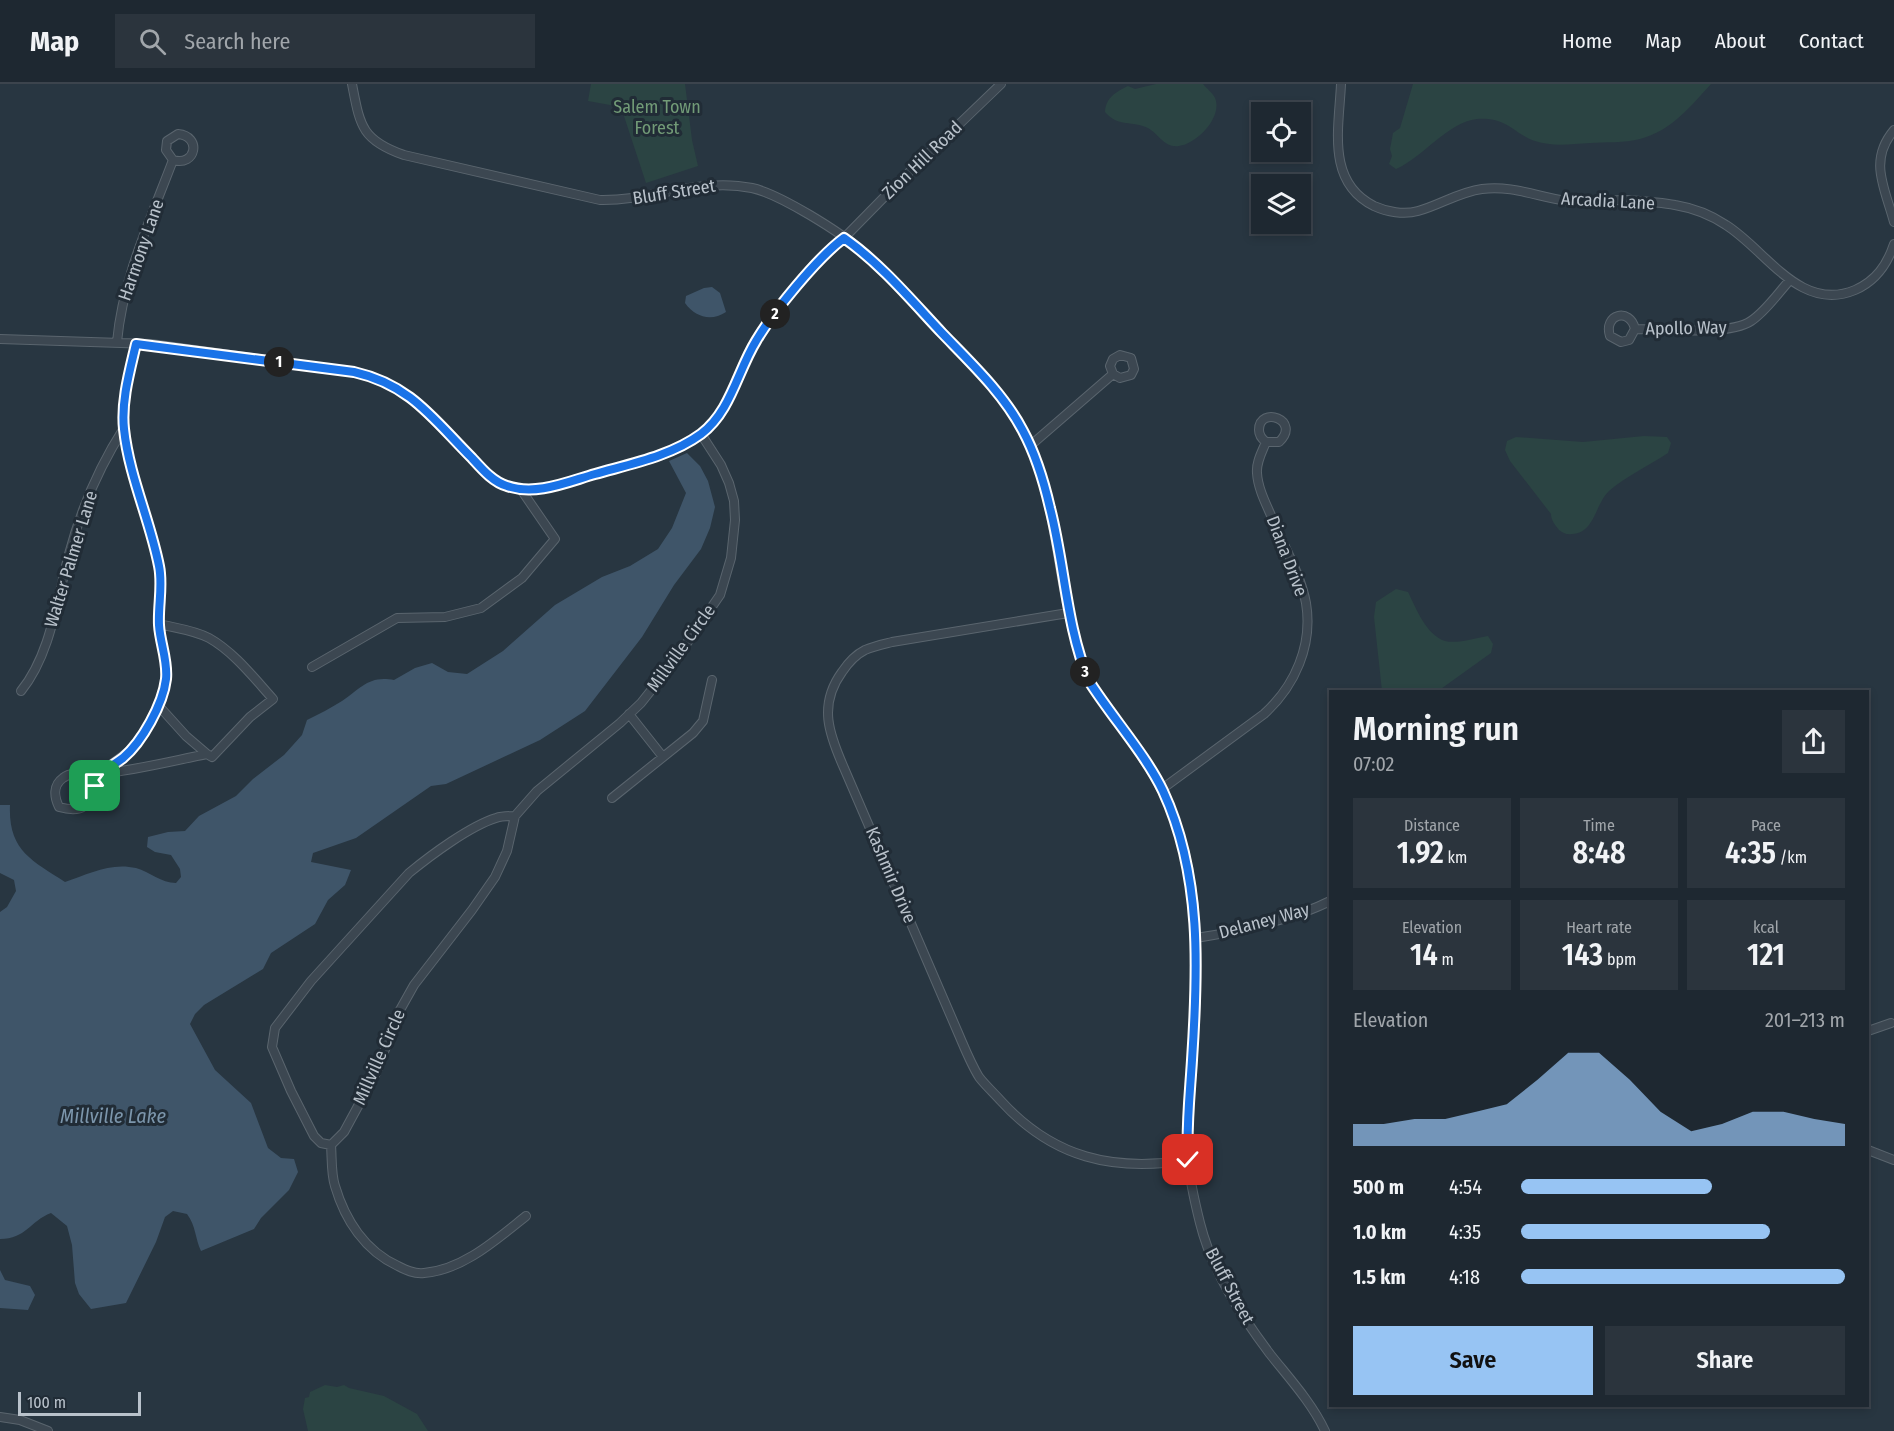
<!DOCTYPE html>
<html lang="en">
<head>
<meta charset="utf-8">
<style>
	body { margin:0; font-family:"Fira Sans Condensed",sans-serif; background:#2b343d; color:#f1f3f6; height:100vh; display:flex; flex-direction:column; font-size:22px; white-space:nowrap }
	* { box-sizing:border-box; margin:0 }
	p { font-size:20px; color:#a1a6ab }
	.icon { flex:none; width:33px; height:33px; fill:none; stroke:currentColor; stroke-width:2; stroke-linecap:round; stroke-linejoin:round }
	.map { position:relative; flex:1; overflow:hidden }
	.panel { position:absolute; left:1329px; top:606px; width:540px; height:717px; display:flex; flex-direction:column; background:#1e2831; border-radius:0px; box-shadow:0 3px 9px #0003,0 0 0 2px #3c444d }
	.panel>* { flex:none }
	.buttons { position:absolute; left:1251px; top:18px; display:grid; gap:12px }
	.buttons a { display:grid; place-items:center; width:60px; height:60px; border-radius:0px; background:#1e2831; box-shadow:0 3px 9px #0003,0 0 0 2px #3c444d; font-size:30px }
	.scale { position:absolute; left:18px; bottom:15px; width:123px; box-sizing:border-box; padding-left:6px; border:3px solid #b9c2cb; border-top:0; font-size:16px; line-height:21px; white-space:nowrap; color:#b9c2cb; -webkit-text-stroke:4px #212c36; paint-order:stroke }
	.pin { position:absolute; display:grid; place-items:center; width:51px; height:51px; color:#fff; margin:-26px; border-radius:12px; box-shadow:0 3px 9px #0006 }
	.km { position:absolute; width:30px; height:30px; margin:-15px; border-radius:50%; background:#222; color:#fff; font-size:16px; line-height:30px; text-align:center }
	.round { display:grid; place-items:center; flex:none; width:63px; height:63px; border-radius:0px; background:#2b343d }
	.summary { display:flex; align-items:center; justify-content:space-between; height:102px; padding:0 24px }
	h1 { font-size:33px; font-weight:600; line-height:45px }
	.figures { display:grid; grid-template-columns:repeat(3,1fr); gap:9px; height:102px; padding:6px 24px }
	.figures div { display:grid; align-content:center; border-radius:0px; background:#2b343d; text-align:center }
	.figures b { font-size:30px; font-weight:600 }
	.figures small { font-size:16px; font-weight:400 }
	.figures p { font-size:16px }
	.chart { height:168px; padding:12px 24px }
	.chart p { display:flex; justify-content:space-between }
	.chart svg { width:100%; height:108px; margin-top:6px; fill:#97c4f3; opacity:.7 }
	.button { display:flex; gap:12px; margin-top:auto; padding:12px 24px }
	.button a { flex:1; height:69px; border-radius:0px; background:#97c4f3; color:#111; font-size:24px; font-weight:600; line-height:69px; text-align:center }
	.button a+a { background:#2b343d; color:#f1f3f6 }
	ul { padding:0 24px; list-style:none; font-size:20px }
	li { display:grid; grid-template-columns:96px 72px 1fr; align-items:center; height:45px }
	li i { height:15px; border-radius:8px; background:#97c4f3 }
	header { display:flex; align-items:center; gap:36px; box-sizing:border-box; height:84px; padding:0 30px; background:#1e2831; border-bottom:2px solid #3c444d }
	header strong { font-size:28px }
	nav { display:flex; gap:33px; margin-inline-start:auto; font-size:21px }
	.search { width:420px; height:54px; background:#2b343d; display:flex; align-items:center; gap:15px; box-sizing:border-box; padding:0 21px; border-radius:0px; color:#a1a6ab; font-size:22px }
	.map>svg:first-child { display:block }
</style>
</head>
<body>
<header>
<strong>Map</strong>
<div class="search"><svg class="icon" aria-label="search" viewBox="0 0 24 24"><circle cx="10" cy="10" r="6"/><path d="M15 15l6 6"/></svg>Search here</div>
<nav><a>Home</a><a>Map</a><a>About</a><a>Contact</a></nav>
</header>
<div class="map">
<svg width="1894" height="1347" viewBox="0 0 1894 1347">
	<rect width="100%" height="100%" fill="#283641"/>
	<path fill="#2b4443" d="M591,0h94l7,56 6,26 -52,17 -25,-76 -33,-6z
		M1156,0h47c3,4 10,9 12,14 8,19 -18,46 -36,48 -15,2 -20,-12 -31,-18 -16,-8 -29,0 -43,-16 1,-15 11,-20 23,-26l7,3z
		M1413,0h298c-20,22 -40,47 -71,55 -16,4 -34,3 -50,4 -19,1 -37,4 -55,-2 -23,-8 -27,-24 -58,-22 -29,3 -55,39 -81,50l-7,-5 3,-8 -2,-7 3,-16 7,-5z
		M1644,352l23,1 4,6 -3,10c-18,12 -43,24 -59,38 -14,13 -14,42 -37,43 -5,1 -9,-1 -13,-4 -4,-5 -8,-10 -8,-16l-41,-53 -5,-11 2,-9 9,-4 67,5z
		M1396,505l12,3c8,16 18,43 37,49 12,3 31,-3 43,-5l5,8 -2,9 -53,38h-56l-8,-74 2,-15z
		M325,1301l12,2 7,-2 5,3 35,8 33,18 11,17h-120l-5,-22 2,-11 4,-1 1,-5z"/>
	<path fill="#3f5569" d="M712,203l8,6 6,19c-15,10 -31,5 -41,-9l1,-7 18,-8z
		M687,369l13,13 8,15 7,26 -5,21 -9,21 -27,36 -32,52 -57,74 -45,29 -94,44 -15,2 -75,52 -43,15 -2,9 40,8 -6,15 -17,15 -13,24 -44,29 -8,16 -59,36 -9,9 -5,10 25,46 36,33 17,45 13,10 13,1 4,13 -9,18 -28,28 -7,11 -53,22c-6,-13 -5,-25 -14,-37l-14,-3 -8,6 -9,25 -30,61 -35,6 -12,-15 -4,-11 -3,-38 -5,-19 -16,-13c-21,8 -25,26 -51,26v-327l7,-5 9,-16 -2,-11 -14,-7v-68h10c-2,45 21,55 55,77 23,-8 46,-20 71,-14 14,4 25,15 40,15l5,-6 -1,-8 -9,-14 -16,-3 -8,-5 1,-10 20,-5 17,-1 14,-15 37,-20 17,-17 31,-24 18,-20 5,-15c12,-6 24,-12 35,-19 19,-13 27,-26 52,-21l21,-12 17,-5 16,9 19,2 36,-23 52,-46 47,-28 28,-11 28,-17 14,-21 14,-35 -17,-32z
		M0,1186l5,10 25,6 5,9 -7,15 -28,-2z"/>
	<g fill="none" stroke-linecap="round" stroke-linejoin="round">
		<g stroke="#5a656e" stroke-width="10">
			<path id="minor" d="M352,0c8,41 9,56 52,71l196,45c52,1 100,-23 152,-12 28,6 88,44 110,63 25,21 47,47 70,71 40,42 85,83 105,140 24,72 23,149 52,219 29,44 65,85 84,134 31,81 24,171 19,255 -2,30 -7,61 -4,91 2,20 7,42 12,62 12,48 40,91 70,131 19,24 42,49 55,77
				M1341,0c-2,44 -15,98 33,122 13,6 30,9 44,5 22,-6 41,-19 64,-22 30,-4 56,8 85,12 19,3 39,-1 59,-1 16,1 34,2 49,5 18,3 36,10 51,20 40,25 74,88 129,65 21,-9 32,-25 39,-46
				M1894,46c-26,31 -9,58 0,92
				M1635,245l-6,11 -8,2 -11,-6c-7,-22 20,-29 25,-7 28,0 94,7 116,-8 15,-10 27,-28 39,-41
				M0,255l151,5 203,28c57,13 79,47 118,86 10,11 21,24 35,28 29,10 60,-4 88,-12 35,-10 76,-18 106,-40 30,-22 36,-62 55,-93 16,-28 61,-83 88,-103l58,-59 99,-95
				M117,258c6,-65 33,-121 56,-182 23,7 29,-24 5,-26l-11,7 -1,9 7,10
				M137,259c-7,27 -16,58 -13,86 5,47 26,90 35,136 4,19 -1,40 0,59 1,14 5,27 7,41 2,24 -14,61 -30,79 -10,12 -24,18 -35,29 -15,14 -3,45 -42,34 -5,-10 -6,-22 4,-29 10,-8 25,-3 37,-4 36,-4 72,-13 107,-20l5,3 38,-40 23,-18c-19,-21 -39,-47 -64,-61 -15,-8 -34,-10 -50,-14
				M1031,361l82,-71 7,4 11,-3 3,-6 -3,-11 -11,-3 -7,4 -3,7 3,8
				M1068,529l-176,29c-8,2 -18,4 -27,8 -10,5 -17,13 -23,22 -24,33 -13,62 2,96l115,267c6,14 12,29 20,42 6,8 15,16 22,24 52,57 112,71 187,59
				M312,583l85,-49 48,-1 36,-9 41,-30 33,-39 -33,-48
				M21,607c30,-37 36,-92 48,-137 12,-45 30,-87 55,-126
				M158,621l28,31 21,18
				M629,630l34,43
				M1162,705l102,-75c31,-28 49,-69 42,-111 -5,-27 -20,-53 -31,-78 -6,-16 -17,-34 -18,-52 -1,-11 5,-21 9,-31h13c23,-22 -20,-37 -20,-12 0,6 3,9 7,12
				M612,714l81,-65 10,-12 9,-41
				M515,732c-6,0 -13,0 -19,2 -26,8 -65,37 -87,55l-98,108 -36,47 -3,19 19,44 23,45 7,7 10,2 13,-13 32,-59 24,-63 14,-25 58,-75 23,-33 12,-26 8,-35 22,-25 83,-68 21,-20 35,-44 44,-64 11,-37 4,-38 -1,-19 -5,-18 -8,-18 -20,-31
				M1196,854c40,-6 99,-19 134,-37
				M1868,947l23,-8
				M331,1061c1,13 0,29 4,41 10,34 30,65 63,80 8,4 16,8 26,7 39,-3 73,-34 102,-57
				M1868,1066l26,10
				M0,1333l20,3 28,11"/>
		</g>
		<use href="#minor" stroke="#3c4751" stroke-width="8"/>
	</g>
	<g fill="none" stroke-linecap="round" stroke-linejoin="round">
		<g stroke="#fff" stroke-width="12">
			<path id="route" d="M95,702c6,-17 15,-18 28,-28 19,-16 40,-54 43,-79 2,-18 -6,-36 -7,-54 -1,-20 4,-40 0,-59 -9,-46 -30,-90 -35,-137 -3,-28 6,-59 12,-85l218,28c57,13 79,47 118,86 10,11 21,24 35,28 29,10 60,-4 88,-12 35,-10 76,-18 106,-40 30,-23 36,-62 55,-93 17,-29 61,-83 88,-103 37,26 67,62 98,95 29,30 62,61 81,98 13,24 21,51 27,77 15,58 16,118 39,173 22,35 57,74 74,110 39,84 35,179 29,269 -2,33 -6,67 -4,100"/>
		</g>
		<use href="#route" stroke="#1a73e8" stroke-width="8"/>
	</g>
	<g text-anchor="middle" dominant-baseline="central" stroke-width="6" stroke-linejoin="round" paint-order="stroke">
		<g font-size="18" fill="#729b77" stroke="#212c36">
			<text x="657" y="23">Salem Town<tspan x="657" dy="21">Forest</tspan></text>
		</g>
		<g font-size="18" fill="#b9c2cb" stroke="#212c36">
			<text transform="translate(922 76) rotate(-44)">Zion Hill Road</text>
			<text transform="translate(674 108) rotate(-9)">Bluff Street</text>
			<text transform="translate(1608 117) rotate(3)">Arcadia Lane</text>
			<text transform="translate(141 166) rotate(-71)">Harmony Lane</text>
			<text transform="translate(1686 244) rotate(-1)">Apollo Way</text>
			<text transform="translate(1287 472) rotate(69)">Diana Drive</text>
			<text transform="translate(71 475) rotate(-73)">Walter Palmer Lane</text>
			<text transform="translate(681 564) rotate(-54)">Millville Circle</text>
			<text transform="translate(891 791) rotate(67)">Kashmir Drive</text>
			<text transform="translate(1264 837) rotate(-15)">Delaney Way</text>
			<text transform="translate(379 973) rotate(-66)">Millville Circle</text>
			<text transform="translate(1230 1202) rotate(62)">Bluff Street</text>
		</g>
		<g font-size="20" font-style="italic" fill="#7c96ac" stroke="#212c36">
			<text x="113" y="1032">Millville Lake</text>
		</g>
	</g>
</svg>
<div class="buttons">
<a><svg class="icon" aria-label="locate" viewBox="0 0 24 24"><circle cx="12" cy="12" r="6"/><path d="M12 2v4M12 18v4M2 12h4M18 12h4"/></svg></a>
<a><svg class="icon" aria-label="layers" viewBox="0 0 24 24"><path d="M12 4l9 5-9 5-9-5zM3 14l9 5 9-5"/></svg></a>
</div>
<div class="scale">100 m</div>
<div class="pin" style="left:95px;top:702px;background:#1e9e55"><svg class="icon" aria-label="arrive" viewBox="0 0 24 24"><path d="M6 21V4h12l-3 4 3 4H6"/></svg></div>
<div class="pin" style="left:1188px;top:1076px;background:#d93025"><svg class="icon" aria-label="check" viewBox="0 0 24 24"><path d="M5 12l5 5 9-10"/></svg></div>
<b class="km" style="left:279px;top:278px">1</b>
<b class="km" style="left:775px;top:230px">2</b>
<b class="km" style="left:1085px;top:588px">3</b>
<section class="panel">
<div class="summary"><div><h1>Morning run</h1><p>07:02</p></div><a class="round"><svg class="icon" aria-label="share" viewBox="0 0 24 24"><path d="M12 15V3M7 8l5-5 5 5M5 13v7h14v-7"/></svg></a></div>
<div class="figures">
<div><p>Distance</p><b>1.92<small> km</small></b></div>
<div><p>Time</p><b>8:48</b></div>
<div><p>Pace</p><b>4:35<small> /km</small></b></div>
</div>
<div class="figures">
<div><p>Elevation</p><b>14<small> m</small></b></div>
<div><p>Heart rate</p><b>143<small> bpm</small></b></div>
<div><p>kcal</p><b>121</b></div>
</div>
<div class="chart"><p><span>Elevation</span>201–213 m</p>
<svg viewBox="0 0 160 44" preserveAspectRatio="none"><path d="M0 44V35L10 35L20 33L30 33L40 30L50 27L60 17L70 6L80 6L90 17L100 30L110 38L120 35L130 30L140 30L150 33L160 35V44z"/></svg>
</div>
<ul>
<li><b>500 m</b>4:54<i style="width:59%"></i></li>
<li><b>1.0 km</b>4:35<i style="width:77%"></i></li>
<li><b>1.5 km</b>4:18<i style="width:100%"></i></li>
</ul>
<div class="button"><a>Save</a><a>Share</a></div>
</section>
</div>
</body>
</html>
